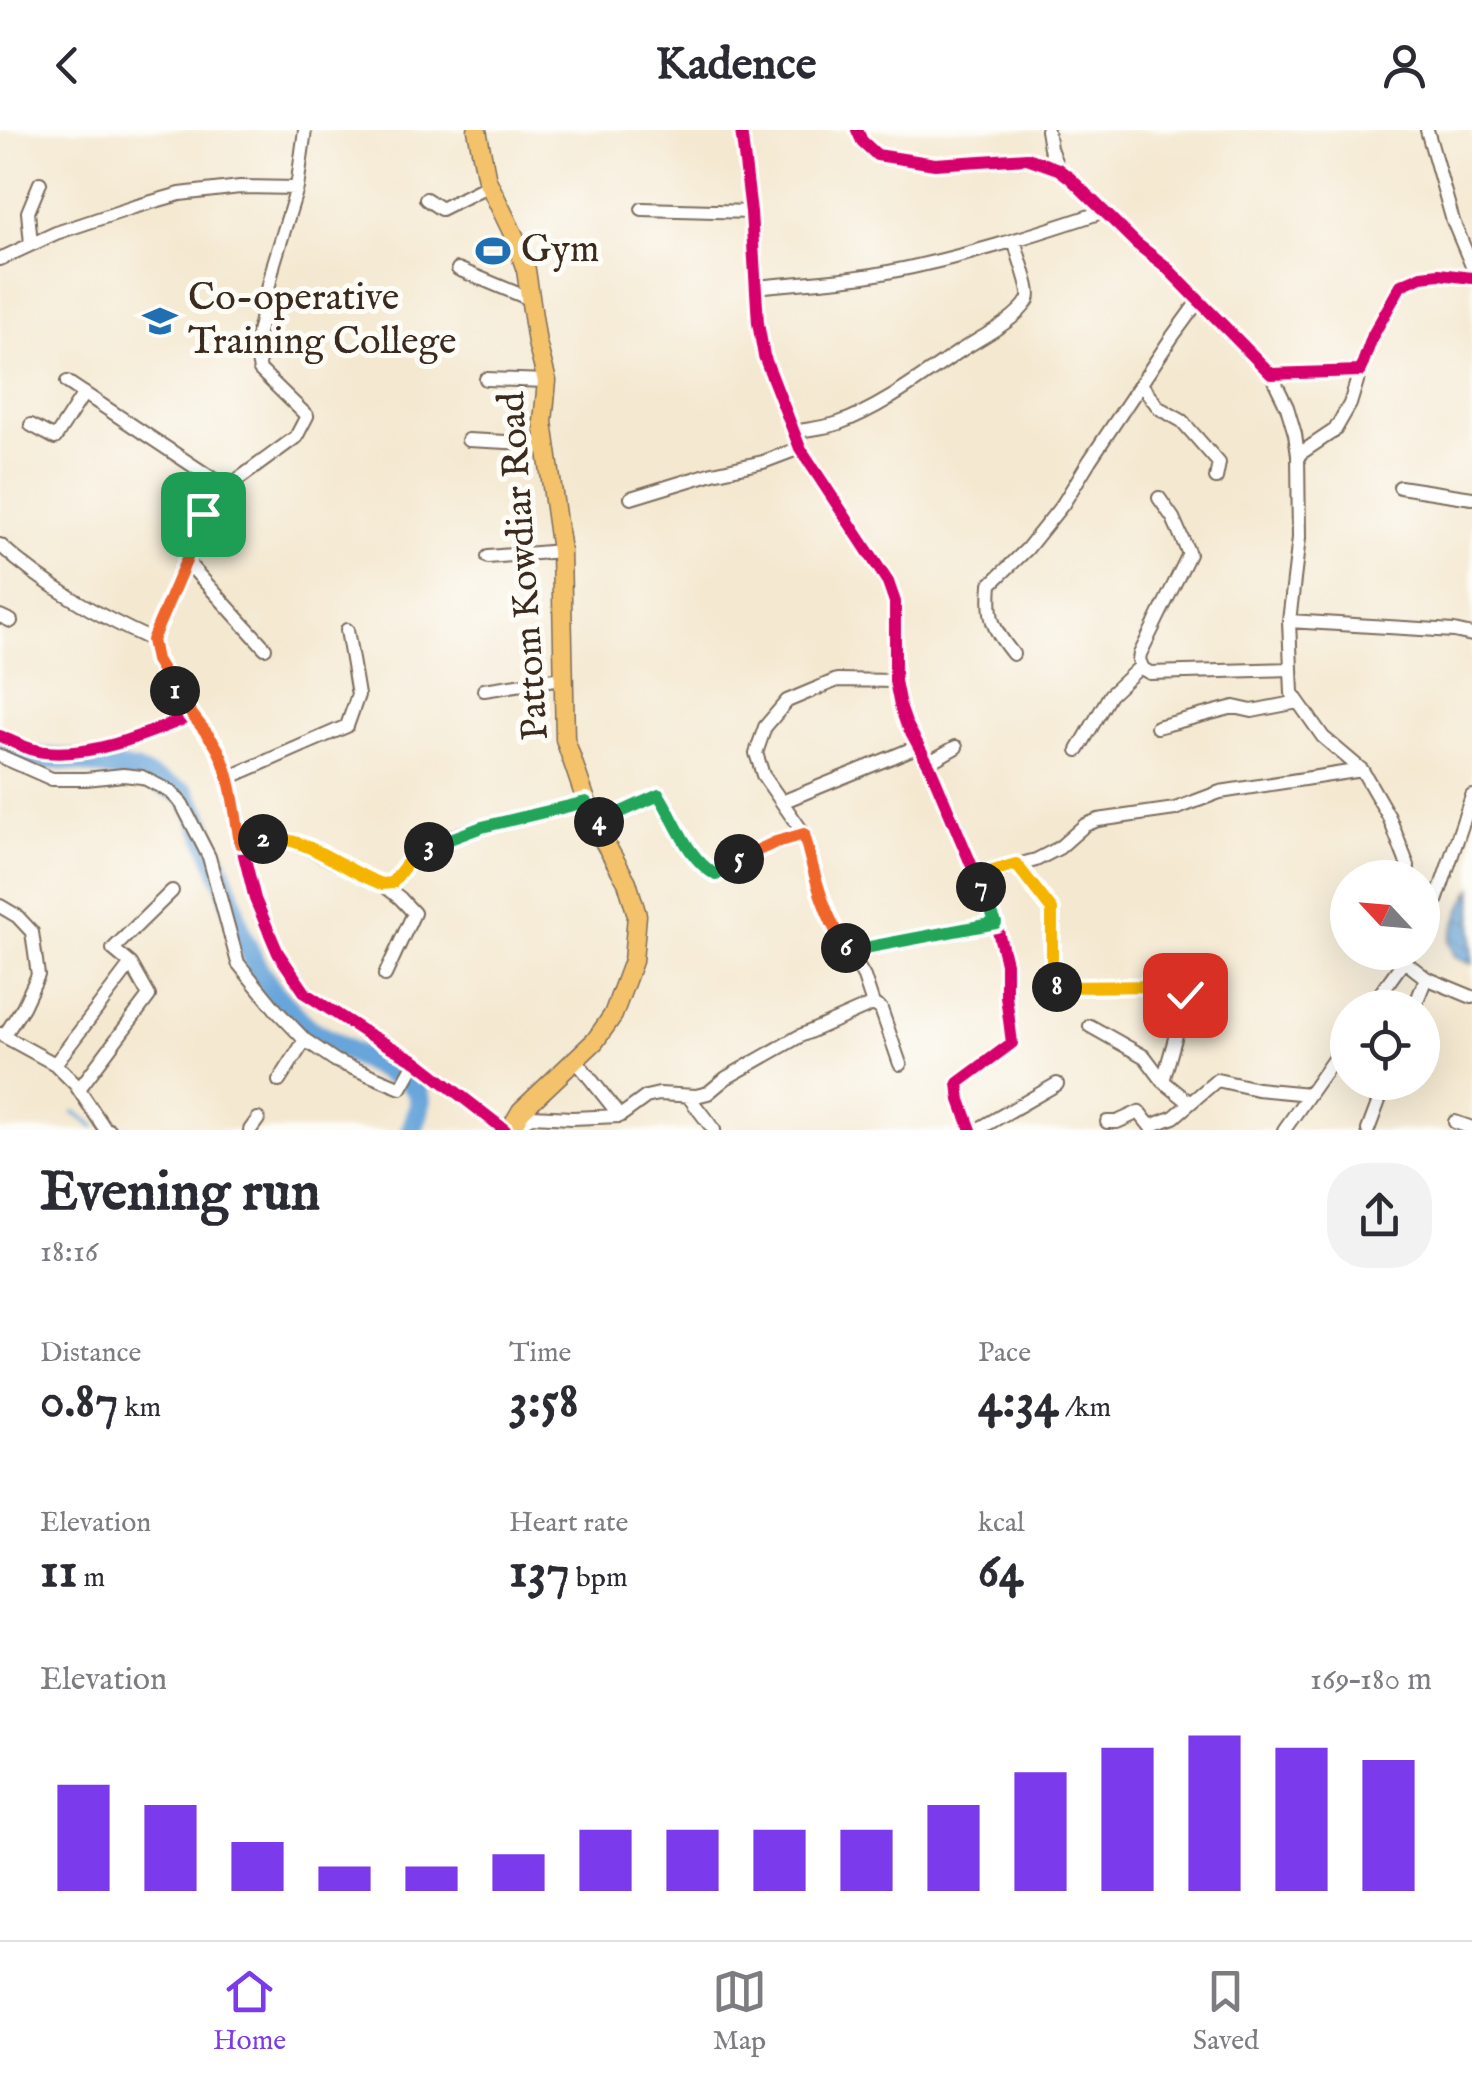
<!DOCTYPE html>
<html lang="en">
<head>
<meta charset="utf-8">
<style>
	body { margin:0; font-family:"IM FELL English",serif; background:#f2f2f3; color:#2b2b33; height:100vh; display:flex; flex-direction:column; font-size:38px; white-space:nowrap }
	* { box-sizing:border-box; margin:0 }
	p { font-size:32px; color:#7c7c81 }
	.icon { flex:none; width:55px; height:55px; fill:none; stroke:currentColor; stroke-width:2; stroke-linecap:round; stroke-linejoin:round }
	.map { position:relative; height:1000px; overflow:hidden }
	.panel { display:flex; flex-direction:column; background:#fff; flex:1 }
	.panel>* { flex:none }
	.needle { width:65px; rotate:296deg }
	.controls { position:absolute; left:1330px; top:730px; display:grid; gap:20px }
	.controls a { display:grid; place-items:center; width:110px; height:110px; border-radius:50%; background:#fff; box-shadow:0 10px 40px #0002; font-size:50px }
	.pin { position:absolute; display:grid; place-items:center; width:85px; height:85px; color:#fff; margin:-42px; border-radius:20px; box-shadow:0 5px 15px #0006 }
	.km { position:absolute; width:50px; height:50px; margin:-25px; border-radius:50%; background:#222; color:#fff; font-size:28px; line-height:50px; text-align:center }
	.round { display:grid; place-items:center; flex:none; width:105px; height:105px; border-radius:40px; background:#f2f2f3 }
	.headline { display:flex; align-items:center; justify-content:space-between; height:170px; padding:0 40px }
	h1 { font-size:55px; font-weight:700; line-height:75px }
	.metrics { display:grid; grid-template-columns:repeat(3,1fr); gap:15px; height:170px; padding:10px 40px }
	.metrics div { display:grid; align-content:center }
	.metrics b { font-size:50px; font-weight:700 }
	.metrics small { font-size:28px; font-weight:400 }
	.metrics p { font-size:28px }
	.chart { height:280px; padding:20px 40px }
	.chart p { display:flex; justify-content:space-between }
	.chart svg { width:100%; height:180px; margin-top:10px; stroke:#7c3aed; stroke-width:6 }
	header { display:flex; justify-content:space-between; align-items:center; height:130px; padding:0 40px; background:#fff; font-size:45px; font-weight:700 }
	.tab-bar { display:flex; justify-content:space-around; align-items:center; height:140px; border-top:2px solid #e1e1e2; background:#fff; font-size:28px; color:#7c7c81 }
	.tab-bar a { display:grid; justify-items:center; gap:5px }
	.tab-bar .selected { color:#7c3aed }
	.map>svg:first-child { display:block }
</style>
</head>
<body>
<header><svg class="icon" aria-label="back" viewBox="0 0 24 24"><path d="M15 5l-7 7 7 7"/></svg>Kadence<svg class="icon" aria-label="person" viewBox="0 0 24 24"><circle cx="12" cy="8" r="4"/><path d="M4 21q1-7 8-7t8 7"/></svg></header>
<div class="map">
<svg width="1472" height="1000" viewBox="0 0 1472 1000">
	<defs>
		<pattern id="water-waves" width="16" height="10" patternUnits="userSpaceOnUse" patternTransform="scale(2.5)"><rect width="16" height="10" fill="#68a5da"/><path d="M0 5q4-4 8 0t8 0" fill="none" stroke="#5787b0"/></pattern>
	</defs>
	<rect width="100%" height="100%" fill="#fdfcf7"/>
	<filter id="ink" filterUnits="userSpaceOnUse"><feTurbulence type="fractalNoise" baseFrequency=".01" numOctaves="2"/><feDisplacementMap in="SourceGraphic" scale="20" xChannelSelector="R" yChannelSelector="G"/><feConvolveMatrix kernelMatrix="1 2 1 2 8 2 1 2 1" color-interpolation-filters="sRGB"/></filter>
	<filter id="wash" filterUnits="userSpaceOnUse"><feTurbulence type="fractalNoise" baseFrequency=".0048" numOctaves="4" result="noise"/><feDisplacementMap in="SourceGraphic" scale="40" xChannelSelector="R" yChannelSelector="G"/><feGaussianBlur stdDeviation="2.25" result="paint"/><feColorMatrix in="noise" values="0 0 0 0 0 0 0 0 0 0 0 0 0 0 0 0 0 1.4 0 .05"/><feComposite in="paint" operator="in"/></filter>
	<g filter="url(#wash)">
		<rect width="100%" height="100%" fill="#f4e8d0"/>
		<path fill="url(#water-waves)" stroke="#52687c" stroke-width="2.5" d="M1472,759v75l-17,-7 -6,-16 15,-39z"/>
		<g fill="none" stroke-linecap="round" stroke-linejoin="round">
			<path stroke="#68a5da" stroke-width="4" d="M74,982l20,14"/>
			<path stroke="#68a5da" stroke-width="22" d="M0,617l21,10 53,3 61,12 50,22 12,20 31,76 13,45 17,35 15,22 35,37 90,48
				M412,955c15,13 5,29 0,45"/>
		</g>
	</g>
	<g filter="url(#ink)">
		<g fill="none" stroke-linecap="round" stroke-linejoin="round">
			<g stroke="#7c6c5c" stroke-width="16">
				<path id="minor" d="M741,0l10,82 7,111 6,33 36,92 88,134 7,20v79l5,25 6,17 24,44 66,156 10,40v33l6,47 -54,40 2,17 11,30
					M857,0l5,11 15,14 58,9 92,-6 31,11 12,9 67,66 27,21 107,109 89,-3 13,-36 28,-50 21,-9 17,-2 33,4
					M1047,0l3,18 8,21
					M1427,0l26,91 19,45
					M426,69l15,10 48,-24
					M642,79l109,3
					M31,114l-3,-32 12,-29
					M0,129l56,-26 78,-26 46,-13 60,-7 57,1
					M458,139l72,30
					M756,157c44,-5 89,-6 132,-15 74,-14 145,-37 217,-61
					M1271,244l16,33 8,27 3,21 1,83 -10,83 3,72 31,44 39,33 27,47 19,49 -1,12
					M486,249l61,2
					M67,252l161,107
					M1141,254l18,24 23,13 37,42 -3,15
					M31,295l24,13 29,-45
					M793,302c15,-3 32,-4 46,-9 44,-16 82,-46 121,-72 18,-12 57,-31 68,-51 5,-9 -11,-44 -13,-59
					M468,310l80,4
					M1298,325l37,-25 15,-26 10,-33
					M1400,357l72,11
					M631,368l82,-25 50,-11 37,-14
					M1159,368l14,20 16,36 -49,100 -1,6 4,9 7,4 141,-4
					M0,415c45,41 97,70 152,95
					M488,427l73,-6
					M186,431l79,87
					M0,486l11,5
					M1289,491l165,10 18,4
					M1013,524c-21,-26 -25,-36 -22,-70l36,-35 36,-45 27,-44 82,-123 27,-37
					M484,560l78,-12
					M191,586l-35,-56 -4,-20 34,-79 17,-47 37,-36 56,-41 11,-21 -47,-46 -5,-24 19,-83 23,-75 8,-58
					M1157,597l77,-20 18,4 46,-9
					M0,606c14,6 30,15 45,16 49,5 101,-18 146,-36l25,29 14,39 11,59 14,56 23,54 28,41 60,39 50,28 89,69
					M1078,620l32,-55 31,-29
					M0,626l52,23h34l37,-4 19,2 29,15 11,12 27,53 29,106 39,48 28,29 31,21 65,27 15,-27
					M928,633l28,-16
					M228,648l119,-52 11,-31 -11,-65
					M782,672l137,-56
					M594,694l65,-29c16,26 28,64 57,80l41,-25 20,-8 27,-8c10,41 20,82 45,117
					M804,704l-41,-59 -7,-22 9,-26 22,-26 50,-21 58,1
					M241,713l34,-6 17,3 77,40 13,4 10,-1c6,-8 12,-18 19,-25 29,-27 134,-46 175,-56
					M1016,735l36,44 1,78
					M976,746l60,-16 23,-12 26,-23 13,-5 77,-11 45,-17 142,-22
					M382,754l18,14 14,15 -29,62
					M0,776l17,10 15,16 6,43 -15,32 -19,29
					M1422,802l9,-16 41,-120
					M1404,822v9l22,17 46,19
					M1043,857l129,-1 8,3 5,6 -2,15 -20,71
					M873,874l8,5 19,55
					M1370,878l38,-53
					M1414,878l12,-30
					M1090,896l55,31 18,24 27,22
					M0,904l55,30 20,20 30,45 4,1
					M574,932l8,6 38,48
					M55,934l76,-100 -18,-15 59,-58
					M279,951l26,-41
					M79,959l70,-93 -18,-32
					M688,966l26,34
					M1107,992h10l22,-10 11,14 24,-9 43,-37 40,9 52,5
					M1455,992l17,6
					M514,998l18,-12 40,2 48,-2 26,-19 13,-3 37,2 12,-3 18,-15 74,-42 73,-32 -9,-27 -15,-26 147,-28
					M250,1000l8,-11
					M977,1000l80,-46
					M1284,1000l64,-91
					M1368,1000l18,-48"/>
			</g>
			<g stroke="#7c6c5c" stroke-width="21">
				<path id="major" d="M477,0l10,50 28,58 11,32 11,73 10,38 -4,41 18,129 4,188 29,85 33,58 10,33 -4,46 -20,54 -18,26 -74,70 -11,19"/>
			</g>
			<use href="#minor" stroke="#fff" stroke-width="12"/>
			<use href="#major" stroke="#f3c26a" stroke-width="18"/>
			<g stroke="#fdfcf7" stroke-width="19">
				<path id="cycleway" d="M741,0l10,82 7,111 6,33 36,92 88,134 7,20v79l5,25 6,17 24,44 66,156 10,40v33l6,47 -54,40 2,17 11,30
					M857,0l5,11 15,14 58,9 92,-6 31,11 12,9 67,66 27,21 107,109 89,-3 13,-36 28,-50 21,-9 17,-2 33,4
					M0,606c14,6 30,15 45,16 49,5 101,-18 146,-36l25,29 14,39 11,59 14,56 23,54 28,41 60,39 50,28 89,69"/>
			</g>
			<use href="#cycleway" stroke="#d6006c" stroke-width="12"/>
		</g>
	</g>
	<g fill="none" stroke-linecap="round" stroke-linejoin="round" filter="url(#ink)">
		<g stroke="#fff" stroke-width="20">
			<path id="split-1" d="M175,561l-19,-31 -4,-20 34,-79 17,-47"/>
		</g>
		<g stroke="#fff" stroke-width="20">
			<path id="split-2" d="M175,561c12,19 26,34 39,52 17,25 21,70 26,100l23,-4"/>
		</g>
		<g stroke="#fff" stroke-width="20">
			<path id="split-3" d="M263,709c39,-7 83,33 119,45l10,-1 20,-26 17,-10"/>
		</g>
		<g stroke="#fff" stroke-width="20">
			<path id="split-4" d="M429,717l53,-20 104,-25 8,22 5,-2"/>
		</g>
		<g stroke="#fff" stroke-width="20">
			<path id="split-5" d="M599,692l60,-27c17,27 28,63 57,80l23,-16"/>
		</g>
		<g stroke="#fff" stroke-width="20">
			<path id="split-6" d="M739,729l37,-17 28,-8c10,39 19,80 42,114"/>
		</g>
		<g stroke="#fff" stroke-width="20">
			<path id="split-7" d="M846,818l3,3 147,-28 -15,-36"/>
		</g>
		<g stroke="#fff" stroke-width="20">
			<path id="split-8" d="M981,757l-5,-11 40,-12 36,46v77h5"/>
		</g>
		<g stroke="#fff" stroke-width="20">
			<path id="split-9" d="M1057,857l115,-1 8,3 5,6"/>
		</g>
		<use href="#split-1" stroke="#f0652b" stroke-width="12"/>
		<use href="#split-2" stroke="#f0652b" stroke-width="12"/>
		<use href="#split-3" stroke="#f5b400" stroke-width="12"/>
		<use href="#split-4" stroke="#22a559" stroke-width="12"/>
		<use href="#split-5" stroke="#22a559" stroke-width="12"/>
		<use href="#split-6" stroke="#f0652b" stroke-width="12"/>
		<use href="#split-7" stroke="#22a559" stroke-width="12"/>
		<use href="#split-8" stroke="#f5b400" stroke-width="12"/>
		<use href="#split-9" stroke="#f5b400" stroke-width="12"/>
	</g>
	<defs>
		<g id="stadium-bare" transform="scale(2.7)"><path d="M0-5a6.5 5 0 1 0 0 10a6.5 5 0 1 0 0-10ZM-3.5-1.8h7v3.6h-7Z" fill="#1f6fb2" stroke="#fdfcf7" stroke-width="2.5" paint-order="stroke"/></g>
		<g id="university-bare" transform="scale(2.7)"><path d="M0-5L7-2L0 1L-7-2ZM-4 1L0 2.5L4 1V4Q0 6-4 4Z" fill="#1f6fb2" stroke="#fdfcf7" stroke-width="2.5" paint-order="stroke"/></g>
	</defs>
	<g fill-rule="evenodd">
		<use href="#stadium-bare" x="493" y="121"/>
		<use href="#university-bare" x="160" y="191"/>
	</g>
	<g text-anchor="middle" dominant-baseline="central" stroke-width="10" stroke-linejoin="round" paint-order="stroke">
		<g font-size="38" fill="#3b2a1e" stroke="#fdfcf7" text-anchor="start">
			<text x="521" y="121">Gym</text>
			<text x="188" y="169">Co-operative<tspan x="188" dy="44">Training College</tspan></text>
		</g>
		<g font-size="38" fill="#3b2a1e" stroke="#fdfcf7">
			<text transform="translate(525 436) rotate(-94)">Pattom Kowdiar Road</text>
		</g>
	</g>
</svg>
<div class="controls">
<a><svg class="needle" viewBox="-14 -14 28 28"><path d="M0-13l5 13h-10z" fill="#e53935"/><path d="M0 13l5-13h-10z" fill="#7c7c81"/></svg></a>
<a><svg class="icon" aria-label="locate" viewBox="0 0 24 24"><circle cx="12" cy="12" r="6"/><path d="M12 2v4M12 18v4M2 12h4M18 12h4"/></svg></a>
</div>
<div class="pin" style="left:203px;top:384px;background:#1e9e55"><svg class="icon" aria-label="arrive" viewBox="0 0 24 24"><path d="M6 21V4h12l-3 4 3 4H6"/></svg></div>
<div class="pin" style="left:1185px;top:865px;background:#d93025"><svg class="icon" aria-label="check" viewBox="0 0 24 24"><path d="M5 12l5 5 9-10"/></svg></div>
<b class="km" style="left:175px;top:561px">1</b>
<b class="km" style="left:263px;top:709px">2</b>
<b class="km" style="left:429px;top:717px">3</b>
<b class="km" style="left:599px;top:692px">4</b>
<b class="km" style="left:739px;top:729px">5</b>
<b class="km" style="left:846px;top:818px">6</b>
<b class="km" style="left:981px;top:757px">7</b>
<b class="km" style="left:1057px;top:857px">8</b>
</div>
<section class="panel">
<div class="headline"><div><h1>Evening run</h1><p>18:16</p></div><a class="round"><svg class="icon" aria-label="share" viewBox="0 0 24 24"><path d="M12 15V3M7 8l5-5 5 5M5 13v7h14v-7"/></svg></a></div>
<div class="metrics">
<div><p>Distance</p><b>0.87<small> km</small></b></div>
<div><p>Time</p><b>3:58</b></div>
<div><p>Pace</p><b>4:34<small> /km</small></b></div>
</div>
<div class="metrics">
<div><p>Elevation</p><b>11<small> m</small></b></div>
<div><p>Heart rate</p><b>137<small> bpm</small></b></div>
<div><p>kcal</p><b>64</b></div>
</div>
<div class="chart"><p><span>Elevation</span>169–180 m</p>
<svg viewBox="0 0 160 44" preserveAspectRatio="none"><path d="M5 44V18M15 44V23M25 44V32M35 44V38M45 44V38M55 44V35M65 44V29M75 44V29M85 44V29M95 44V29M105 44V23M115 44V15M125 44V9M135 44V6M145 44V9M155 44V12"/></svg>
</div>
</section>
<nav class="tab-bar">
<a class="selected"><svg class="icon" aria-label="home" viewBox="0 0 24 24"><path d="M3 11l9-7 9 7M6 9v11h12V9"/></svg>Home</a>
<a><svg class="icon" aria-label="map" viewBox="0 0 24 24"><path d="M3 6l6-2 6 2 6-2v14l-6 2-6-2-6 2zM9 4v14M15 6v14"/></svg>Map</a>
<a><svg class="icon" aria-label="saved" viewBox="0 0 24 24"><path d="M7 4h10v16l-5-4-5 4z"/></svg>Saved</a>
</nav>
</body>
</html>
